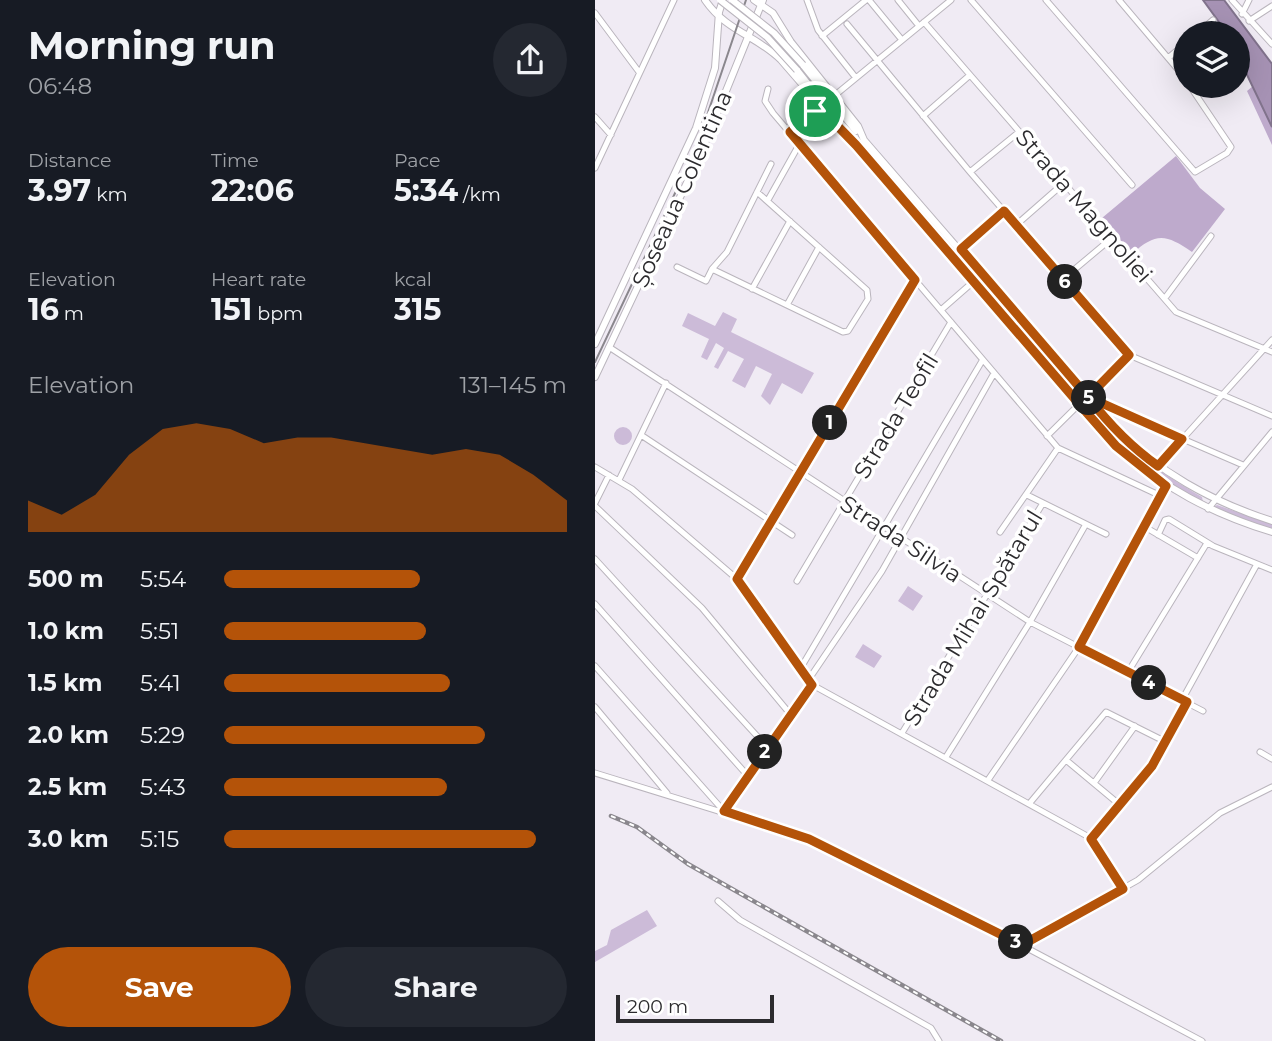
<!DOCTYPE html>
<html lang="en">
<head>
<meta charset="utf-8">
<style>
	body { margin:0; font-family:Montserrat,sans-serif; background:#242831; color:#f1f3f6; height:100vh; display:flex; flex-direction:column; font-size:26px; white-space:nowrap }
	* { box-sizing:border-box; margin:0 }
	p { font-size:23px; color:#9ea1a6 }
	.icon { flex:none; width:38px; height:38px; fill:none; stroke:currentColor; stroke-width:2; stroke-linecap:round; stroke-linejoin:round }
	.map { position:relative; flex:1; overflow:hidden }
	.drawer { display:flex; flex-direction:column; background:#171b24; width:595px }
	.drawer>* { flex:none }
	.buttons { position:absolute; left:578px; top:21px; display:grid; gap:14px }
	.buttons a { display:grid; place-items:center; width:77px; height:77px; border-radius:50%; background:#171b24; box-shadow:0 7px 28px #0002; font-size:35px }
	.scale { position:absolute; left:21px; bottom:18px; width:158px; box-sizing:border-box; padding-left:7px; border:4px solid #2c2b2e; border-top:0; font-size:19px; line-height:24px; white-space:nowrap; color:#2c2b2e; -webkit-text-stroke:5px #fff; paint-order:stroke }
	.pin { position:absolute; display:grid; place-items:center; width:60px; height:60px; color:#fff; margin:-30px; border:4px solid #fff; border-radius:50%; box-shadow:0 2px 7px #0007 }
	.km { position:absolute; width:35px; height:35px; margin:-18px; border-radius:50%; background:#222; color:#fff; font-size:19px; line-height:35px; text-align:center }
	.round { display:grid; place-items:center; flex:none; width:74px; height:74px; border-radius:37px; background:#242831 }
	.summary { display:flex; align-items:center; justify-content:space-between; height:119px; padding:0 28px }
	h1 { font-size:38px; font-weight:700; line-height:52px }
	.stats { display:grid; grid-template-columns:repeat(3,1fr); gap:10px; height:119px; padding:7px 28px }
	.stats div { display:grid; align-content:center }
	.stats b { font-size:30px; font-weight:700 }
	.stats small { font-size:19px; font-weight:400 }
	.stats p { font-size:19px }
	.chart { height:196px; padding:14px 28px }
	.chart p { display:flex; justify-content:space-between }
	.chart svg { width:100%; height:126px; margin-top:7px; fill:#b45309; opacity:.7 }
	.action { display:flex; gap:14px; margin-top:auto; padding:14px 28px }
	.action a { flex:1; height:80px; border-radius:42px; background:#b45309; color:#fff; font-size:28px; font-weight:700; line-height:80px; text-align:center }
	.action a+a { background:#242831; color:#f1f3f6 }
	ul { padding:0 28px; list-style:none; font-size:23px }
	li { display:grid; grid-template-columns:112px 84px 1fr; align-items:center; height:52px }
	li i { height:18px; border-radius:9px; background:#b45309 }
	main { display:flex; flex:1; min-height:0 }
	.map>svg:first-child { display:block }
</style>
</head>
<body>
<main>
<section class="drawer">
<div class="summary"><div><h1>Morning run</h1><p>06:48</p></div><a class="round"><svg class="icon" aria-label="share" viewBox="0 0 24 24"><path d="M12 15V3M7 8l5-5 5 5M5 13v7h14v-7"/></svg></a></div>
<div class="stats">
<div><p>Distance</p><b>3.97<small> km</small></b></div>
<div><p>Time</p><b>22:06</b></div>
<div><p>Pace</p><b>5:34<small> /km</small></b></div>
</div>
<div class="stats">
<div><p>Elevation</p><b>16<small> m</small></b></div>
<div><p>Heart rate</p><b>151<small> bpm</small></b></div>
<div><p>kcal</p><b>315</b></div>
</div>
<div class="chart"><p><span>Elevation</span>131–145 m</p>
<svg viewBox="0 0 160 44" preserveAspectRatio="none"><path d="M0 44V33L10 38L20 31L30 17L40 8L50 6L60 8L70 13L80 11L90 11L100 13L110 15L120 17L130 15L140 17L150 24L160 33V44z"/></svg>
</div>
<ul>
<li><b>500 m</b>5:54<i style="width:57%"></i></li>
<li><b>1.0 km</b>5:51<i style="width:59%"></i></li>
<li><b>1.5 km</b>5:41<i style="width:66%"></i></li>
<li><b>2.0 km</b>5:29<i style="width:76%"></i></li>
<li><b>2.5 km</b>5:43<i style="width:65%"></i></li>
<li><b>3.0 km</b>5:15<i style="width:91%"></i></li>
</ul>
<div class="action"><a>Save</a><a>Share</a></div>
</section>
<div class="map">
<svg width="677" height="1041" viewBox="0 0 677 1041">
	<rect width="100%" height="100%" fill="#f0ebf4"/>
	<path fill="#ccbbd8" d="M325,208l55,63 -3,1 -54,-62z
		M388,279l95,111v3l-4,1 -94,-111z
		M128,312l14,7 -6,13 83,41 -12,21 -20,-11 -12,22 -9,-9 11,-22 -16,-8 -11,22 -13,-7 12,-22 -16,-8 -10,18 -4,-2 10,-19 -8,-5 -9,17 -6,-3 8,-18 -27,-13 6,-13 27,13z
		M499,409c31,37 66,64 108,88l1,5c-41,-12 -86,-58 -113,-89z
		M19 436a9 9 0 1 1 18 0a9 9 0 1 1-18 0Z
		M622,505l55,19v5l-59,-21z
		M313,586l15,10 -10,15 -15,-10z
		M268,644l19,12 -8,12 -19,-11z
		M52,910l10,16 -62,36v-11l12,-6 4,-15z"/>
	<path fill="#beaacc" d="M658,86l19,41v18l-25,-54z
		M581,156l24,32 25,21 -33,43c-26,-18 -36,-20 -60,2l-30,-36z"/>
	<path fill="#a692b4" stroke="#81738c" stroke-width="2" d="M608,0h21l48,64v63l-35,-73v-21h-10z"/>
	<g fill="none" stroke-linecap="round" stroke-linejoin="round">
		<g stroke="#bab5bd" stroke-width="7">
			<path id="minor" d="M212,0l11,30 38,48
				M274,0l33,40
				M303,0l21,26
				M376,0l161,185
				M451,0l149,172 32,-19 4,-6 -41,-61
				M524,0l66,78
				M637,0l40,44
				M0,13l44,59
				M647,14l7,-14
				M654,21l23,-15
				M329,22l252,290 96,40
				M252,24l123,148 159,183 143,61
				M603,33l15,-13
				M227,36l44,-36
				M573,58l17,-14
				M173,89l-3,12 8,12 285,335 103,48
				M239,96l117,-96
				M328,116l47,-41
				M0,117l16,18
				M196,132l28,-25
				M0,168l79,-168
				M375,172l49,-40
				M173,200l32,-57
				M421,225l48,-42
				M366,249l43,-38
				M82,267l29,14 6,-12 131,63 5,-1 20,-32 -1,-9 -110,-98
				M117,269l15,-17 44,-88
				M468,279l49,-41
				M157,289l38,-68
				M570,298l46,-62
				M192,305l32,-58
				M346,310l32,-28
				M14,347l421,275 173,89
				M495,399l153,66
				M46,435l151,100
				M452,436l82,-81
				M563,466l114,-126
				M0,467l37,22 105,90 70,103 280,154 36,53
				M24,480l47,-97
				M432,495l79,39
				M0,503l14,-28
				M0,506l107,102 89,107
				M613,509l64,-77
				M550,527l53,31
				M405,532l58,-84
				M563,535l7,-15 4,-1 44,27 59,24
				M0,559l173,189
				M142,579l178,-299
				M202,581l154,-259
				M0,604l153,172
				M0,666l127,143
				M204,671l183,-310
				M533,672l79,-129
				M212,682l75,-111 111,-196
				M587,700l75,-136
				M0,707l72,86
				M307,733l141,-230
				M665,752l12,7
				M351,757l84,-135 56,-98
				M471,760l54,45
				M0,773l214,66 152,74 241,128
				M393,780l91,-133 87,-161
				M499,783l41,-57
				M434,804l77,-92 60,30
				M129,811l88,-126
				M496,839l61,-72 35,-65
				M123,901l22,19 191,108 8,13
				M427,945l116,-65 82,-67 52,-26"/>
		</g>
		<g stroke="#bab5bd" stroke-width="8">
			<path id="major" d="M110,0c22,32 51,35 76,60l335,386c47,42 97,68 156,86
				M159,0l19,13 18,29 67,84 6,14 248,286c47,46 98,75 160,95
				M208,65l53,66
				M202,70l50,63
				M0,344l101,-216 19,-60 4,-56 4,-12
				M0,377l105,-222 63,-155"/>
		</g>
		<use href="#minor" stroke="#fff" stroke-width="5"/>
		<use href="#major" stroke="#fff" stroke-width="6"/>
		<path stroke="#8a878d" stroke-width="2" d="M0,362l100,-211 51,-151"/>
		<g stroke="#8a878d" stroke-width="4.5">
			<path id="rail" d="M16,816l26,11 51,37 313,177"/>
		</g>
		<use href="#rail" stroke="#fff" stroke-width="2" stroke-dasharray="5" stroke-linecap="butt"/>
		<g stroke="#bab5bd" stroke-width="8" stroke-linecap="butt">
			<path id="major-bridge" d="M125,0l47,37 30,33
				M137,0l42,33 29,32"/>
		</g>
		<use href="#major-bridge" stroke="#fff" stroke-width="6"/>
	</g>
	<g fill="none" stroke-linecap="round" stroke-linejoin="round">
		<g stroke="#fff" stroke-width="14">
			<path id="route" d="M220,111l-25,21 125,148 -178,299 75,106 -88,126 85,28 213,106 101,-56 -32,-50 61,-73 35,-64 -108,-55 87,-161 -50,-40 -36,-41 8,-8 94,42 -24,27c-27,-19 -50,-43 -70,-69l41,-42 -125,-144 -43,38 127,148 -8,8 -224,-260 -37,-38 -4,4"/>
		</g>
		<use href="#route" stroke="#b45309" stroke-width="9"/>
	</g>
	<g text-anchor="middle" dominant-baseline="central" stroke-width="7" stroke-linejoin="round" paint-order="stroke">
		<g font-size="23" fill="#2c2b2e" stroke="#fff">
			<text transform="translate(87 189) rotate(-66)">Șoseaua Colentina</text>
			<text transform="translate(489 206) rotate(49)">Strada Magnoliei</text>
			<text transform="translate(301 416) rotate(-59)">Strada Teofil</text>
			<text transform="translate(306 539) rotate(33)">Strada Silvia</text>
			<text transform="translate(378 618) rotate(-59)">Strada Mihai Spătarul</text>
		</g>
	</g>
</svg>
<div class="buttons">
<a><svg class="icon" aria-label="layers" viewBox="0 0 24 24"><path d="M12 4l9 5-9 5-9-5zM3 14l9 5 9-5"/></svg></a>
</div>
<div class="scale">200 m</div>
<div class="pin" style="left:220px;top:111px;background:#1e9e55"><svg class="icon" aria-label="arrive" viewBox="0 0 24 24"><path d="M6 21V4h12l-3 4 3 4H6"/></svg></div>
<b class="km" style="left:235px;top:423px">1</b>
<b class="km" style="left:170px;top:752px">2</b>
<b class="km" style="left:421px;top:942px">3</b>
<b class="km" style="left:554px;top:683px">4</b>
<b class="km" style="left:494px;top:398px">5</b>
<b class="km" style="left:470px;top:282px">6</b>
</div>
</main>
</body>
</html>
